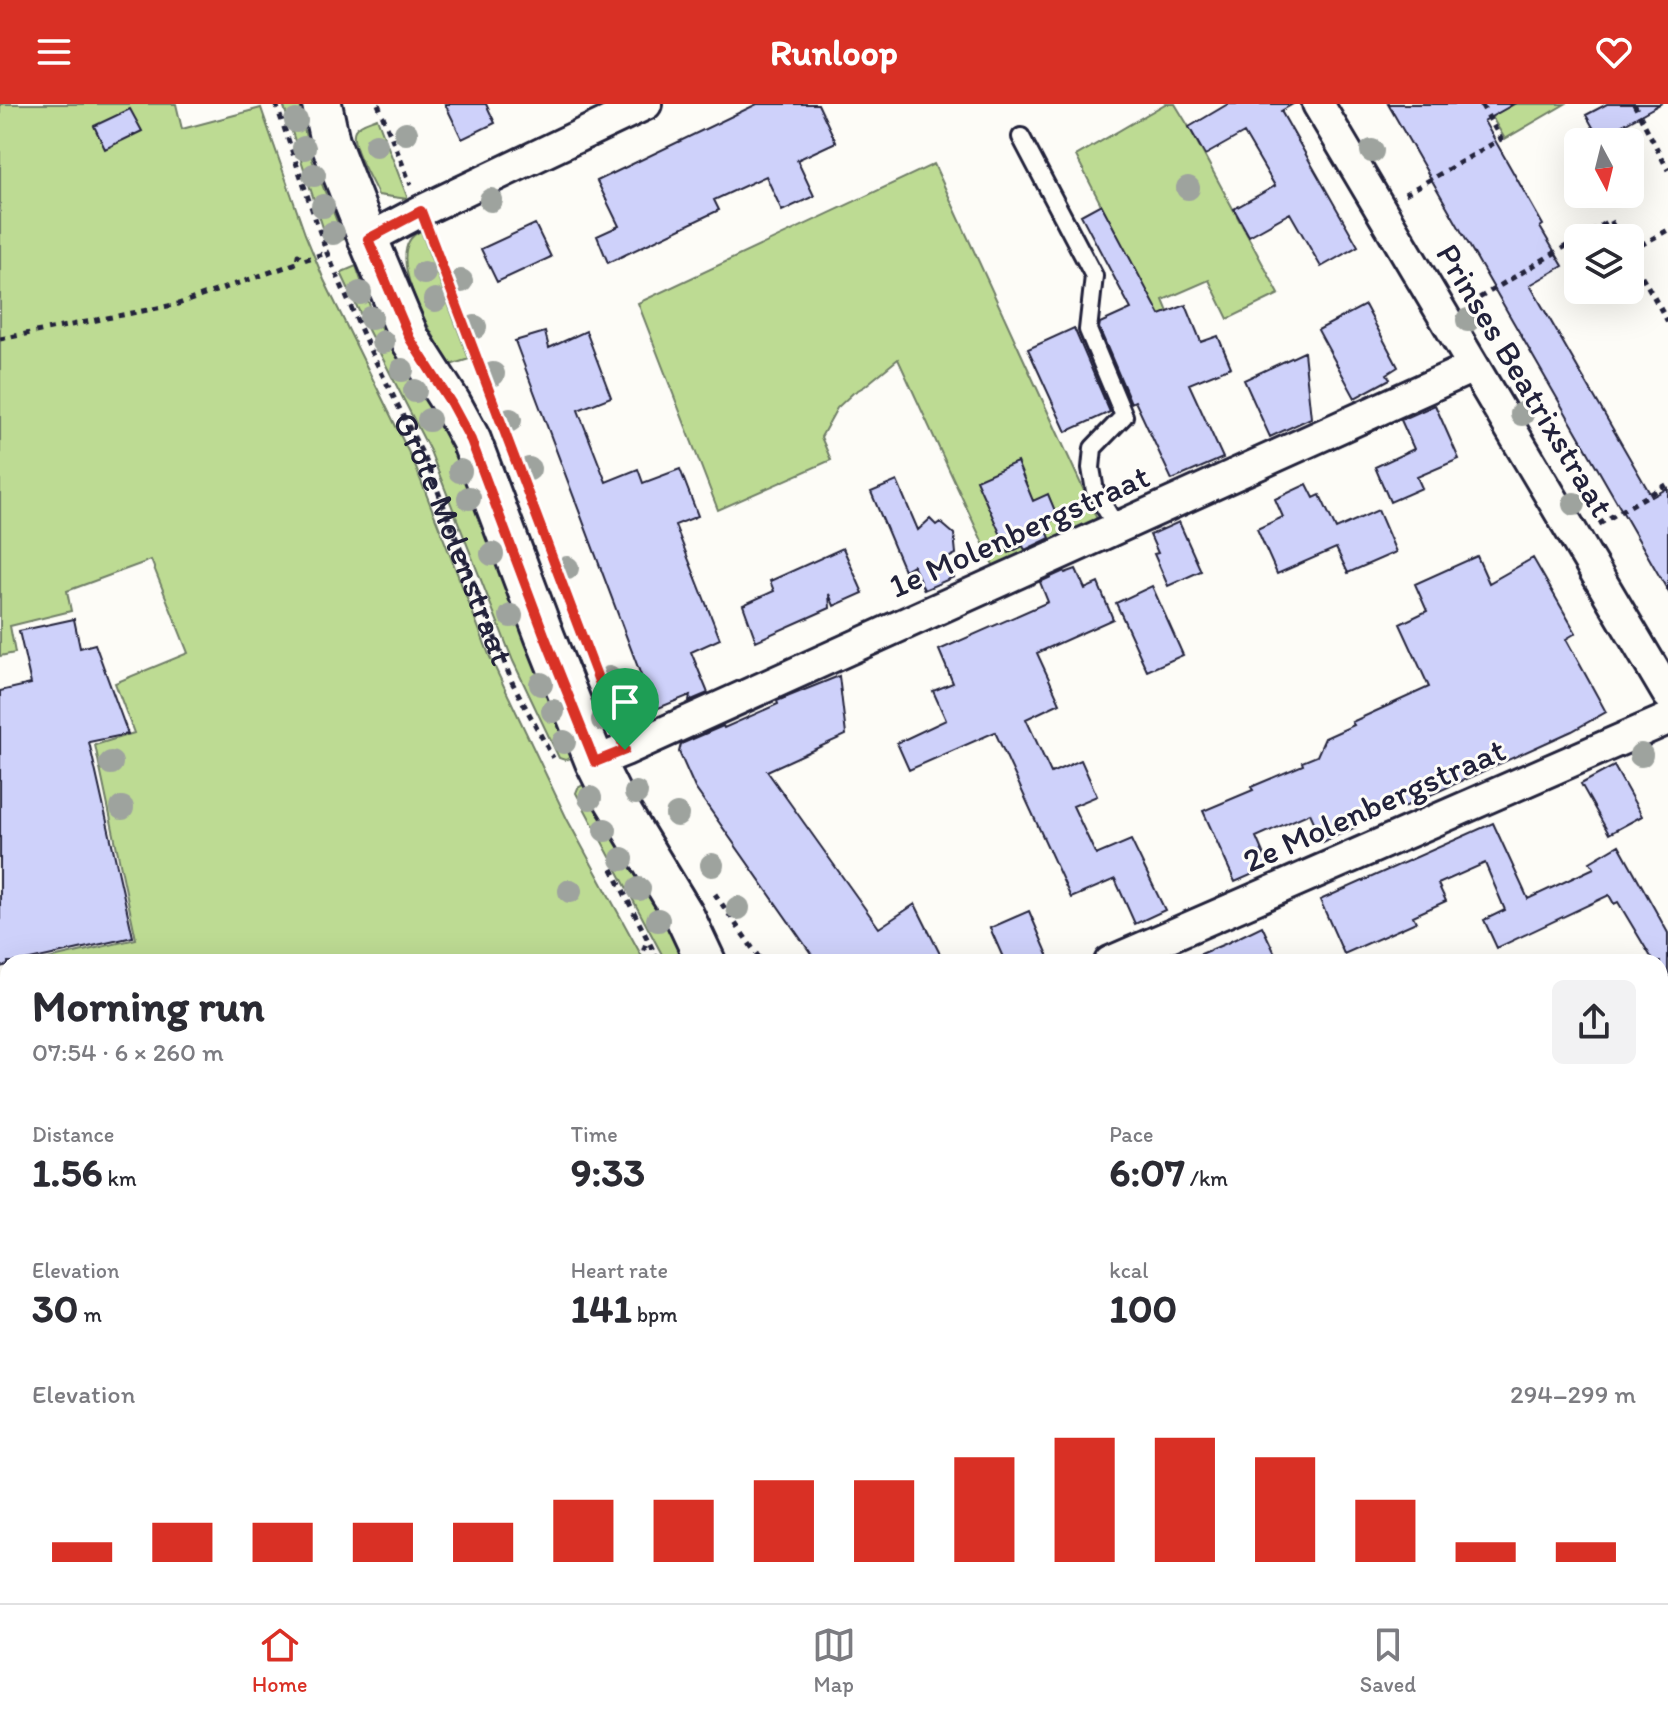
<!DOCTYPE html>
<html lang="en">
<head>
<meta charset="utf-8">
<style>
	body { margin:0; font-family:Itim,sans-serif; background:#f2f2f3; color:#2b2b33; height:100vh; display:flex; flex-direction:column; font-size:30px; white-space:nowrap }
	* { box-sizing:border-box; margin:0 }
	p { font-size:26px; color:#7c7c81 }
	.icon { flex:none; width:44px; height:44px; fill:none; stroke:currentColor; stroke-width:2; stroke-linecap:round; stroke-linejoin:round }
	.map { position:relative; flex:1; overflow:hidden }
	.side { position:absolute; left:0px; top:850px; width:1668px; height:650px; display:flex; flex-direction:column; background:#fff; border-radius:24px 24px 0 0; box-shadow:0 8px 32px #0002 }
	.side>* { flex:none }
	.needle { width:52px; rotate:173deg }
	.fabs { position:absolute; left:1564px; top:24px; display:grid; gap:16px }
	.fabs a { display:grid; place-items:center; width:80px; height:80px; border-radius:12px; background:#fff; box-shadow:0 8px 32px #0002; font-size:40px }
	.pin { position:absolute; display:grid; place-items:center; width:68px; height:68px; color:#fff; margin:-82px -34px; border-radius:50% 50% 50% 0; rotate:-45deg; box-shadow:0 0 8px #0007 }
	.pin .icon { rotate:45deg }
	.round { display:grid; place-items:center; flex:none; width:84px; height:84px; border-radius:12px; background:#f2f2f3 }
	.overview { display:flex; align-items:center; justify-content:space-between; height:136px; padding:0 32px }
	h1 { font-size:44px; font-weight:800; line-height:60px }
	.metrics { display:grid; grid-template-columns:repeat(3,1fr); gap:12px; height:136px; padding:8px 32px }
	.metrics div { display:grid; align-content:center }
	.metrics b { font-size:40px; font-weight:800 }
	.metrics small { font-size:22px; font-weight:400 }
	.metrics p { font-size:22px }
	.chart { height:224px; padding:16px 32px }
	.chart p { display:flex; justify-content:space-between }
	.chart svg { width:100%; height:144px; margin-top:8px; stroke:#d93025; stroke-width:6 }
	header { display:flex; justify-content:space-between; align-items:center; height:104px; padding:0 32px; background:#d93025; color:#fff; font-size:36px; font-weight:800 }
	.tabs { display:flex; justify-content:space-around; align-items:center; height:112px; border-top:2px solid #e1e1e2; background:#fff; font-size:22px; color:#7c7c81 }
	.tabs a { display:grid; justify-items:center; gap:4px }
	.tabs .selected { color:#d93025 }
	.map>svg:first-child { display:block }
</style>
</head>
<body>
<header><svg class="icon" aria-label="menu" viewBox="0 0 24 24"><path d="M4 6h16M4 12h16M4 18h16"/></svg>Runloop<svg class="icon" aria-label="heart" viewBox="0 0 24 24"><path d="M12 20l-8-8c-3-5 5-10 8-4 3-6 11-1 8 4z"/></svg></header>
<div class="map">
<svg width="1668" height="1499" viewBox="0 0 1668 1499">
	<rect width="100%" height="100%" fill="#fdfcf7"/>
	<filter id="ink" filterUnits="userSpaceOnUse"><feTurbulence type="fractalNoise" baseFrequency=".0125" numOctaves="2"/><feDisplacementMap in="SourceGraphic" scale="16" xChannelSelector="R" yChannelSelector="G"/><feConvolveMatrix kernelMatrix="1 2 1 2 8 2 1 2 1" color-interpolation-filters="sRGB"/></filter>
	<g filter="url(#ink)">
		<path fill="#bddb93" stroke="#707e67" stroke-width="2" d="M0,0h176l6,25 79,-21 44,126 19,46 90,183 76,194 77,162 78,143h-610l101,-23 -41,-194 39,-12 -19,-50 73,-30 -37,-93 -84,31 4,20 -61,15 5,27 -15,3z
			M283,0h17l6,34 7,24 31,77 -15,4 -2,-3z
			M1165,0h10l14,23 90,167 -51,25 -19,-39 -46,20 5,12 -9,5 -83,-161z
			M1484,0h81l-60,35z
			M377,14l31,81 -30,-4c-5,-13 -30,-52 -23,-65 4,-7 15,-9 22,-12z
			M934,60l163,355 -103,48 -96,-208 -33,27 -12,7 -16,15 -16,29 10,23 -113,50 -80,-207z
			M421,127l48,128 -19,6c-14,-24 -72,-116 -29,-134z
			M356,162l15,43 13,25 72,115 121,307 -12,4 -6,-2 -46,-97 -83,-210 -64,-125 -24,-51v-3z
			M588,678l90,159 7,21h-19l-90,-169 2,-5z
			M1668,1125v55l-8,5v-55z
			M8,1188v62l-8,2v-62z
			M773,1492h58l1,7h-57z
			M1022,1492h66l7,7h-71z"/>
		<path fill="#ced1fa" stroke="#22223b" stroke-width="2" d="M445,0h41l9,19 -33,16z
			M757,0h61l18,38 -39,18 17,36 -32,15 -16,-35 -52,24 5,10 -111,53 -11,-27 22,-10 -22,-45z
			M1228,0h65l-12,7 77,135 -37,21 -31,-54 -41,23 -15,-27 41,-23 -31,-53 -39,22 -16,-28z
			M1388,0h126l-30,17 59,104 -3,2 23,39 -33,19 122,212 16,-9v103z
			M1607,0h53l-61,34 -13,-23z
			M130,5l12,22 -37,18 -11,-23z
			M1101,100l59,111 26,-10 15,37 17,-6 13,31 -42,17 34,74 -51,22 -37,-79 -4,2 -32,-75 1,-5 31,-14 -50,-94z
			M535,120l16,33 -54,25 -16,-33z
			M1365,201l33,62 -11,7 3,5 -35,19 -37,-68z
			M1074,224l36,84 -44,20 -38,-83z
			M586,227l25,66 -33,13 28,72 32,-13 5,14 37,-14 18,47 -23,9 45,114 -29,13 17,41 -19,8 1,-6 -34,14 -14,-31 -127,-337 30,-9 4,16z
			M1304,248l7,66 -41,19 -26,-57z
			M1435,301l24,54 -42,18 5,11 -32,14 -15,-35 39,-18 -13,-29z
			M1017,358l16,39 15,-7 10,24 -14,6 6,14 -25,12 -2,-4 -14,7 -33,-73z
			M897,377l21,49 12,-11 6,6 4,-3 14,12 2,20 -10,5 8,18 -30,13 -11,-25 -9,5 -33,-78z
			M1307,380l7,14 6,-3 16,34 42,-19 18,42 -48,21 -12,-25 -59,26 -20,-45 26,-12 -8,-18z
			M1179,418l22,49 -33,15 -14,-32 4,-1 -8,-18z
			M843,444l20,45 -29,13 -5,-12 1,14 -74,33 -13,-36 31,-14 -4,-10z
			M1477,452l12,27 44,-25 43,75 -10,6 40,73 -34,19 -168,76 -4,-8 -47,21 3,7 -33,15 -13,-29 -54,24 13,30 -34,15 -32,-71 50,-21 -2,-3 52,-22 -1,-3 15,-6 8,-18 29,-13 -2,-3 77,-35 -29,-63 27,-13 -12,-27z
			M1076,465l9,20 13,-6 15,36 -76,34 23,50 -34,16 25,54 30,-13 16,36 -24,10 23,49 35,-15 34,70 -30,14 -20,-45 -44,19 -76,-166 -86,38 -12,-27 49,-23 -13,-29 20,-8 -14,-33 109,-48 -8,-20 24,-11 1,2z
			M1152,482l31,69 -36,16 -31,-68z
			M74,515l6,29 15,-4 33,90 -39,8 44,195 -112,25h-13v3l-8,2v-276l31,-7 -12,-53z
			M839,572l7,59 -79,36 112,157 36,-24 29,58h-127l-122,-174 -16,-36 2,-8 42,-18 1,2 54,-24 -1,-3z
			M1614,662l28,50 -33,18 -28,-50z
			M1493,719l35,76 66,-31 -4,-6 29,-17 49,88v54l-8,-14v-11h-6l-36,-60 -4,2 -5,-9 -112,53 -13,-28 21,-10 -20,-47 -47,21 8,17 -33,15 3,6 -72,32 -24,-54z
			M1029,807l22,51h-46l-15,-34z
			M1262,822l17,36h-97l45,-19z"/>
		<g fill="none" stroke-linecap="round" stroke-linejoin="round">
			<g stroke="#22223b" stroke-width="22">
				<path id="service" d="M1021,33l73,139 -6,54 36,86 -31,32 -2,20 4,23 22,37
					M0,902l8,4
					M1176,1499l6,-7"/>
			</g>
			<g stroke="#22223b" stroke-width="36">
				<path id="minor" d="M1318,0l350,590
					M368,135l53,-28 225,-107
					M595,658l30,-12 848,-383
					M1110,858l558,-243
					M1660,1103l8,-5
					M0,1277l8,-2
					M0,1322l8,38
					M36,1492l2,7
					M352,1492l1,7
					M748,1492l2,7"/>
			</g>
			<g stroke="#22223b" stroke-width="44">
				<path id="tertiary" d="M322,0l8,38 38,97 42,100 41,64 20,37 74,197 50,125 18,36 71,117 22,47
					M1296,1492l8,7"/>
			</g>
			<g stroke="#22223b" stroke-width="5" stroke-dasharray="6 6" stroke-linecap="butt">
				<path id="s1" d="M276,0l51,149 43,97 57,113 85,219 41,76"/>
				<path d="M378,0l33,81"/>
				<path d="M1634,0l34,66"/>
				<path d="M1405,90l96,-55 -20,-35"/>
				<path d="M1580,134l30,-18 10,18"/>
				<path d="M432,135l65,170"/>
				<path d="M1630,147l38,-21"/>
				<path d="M1630,151l38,67"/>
				<path d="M1469,200l109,-65"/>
				<path d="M0,235l178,-35 119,-41 1,-8 6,5 25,-8"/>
				<path d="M1599,420l69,-40"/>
				<path d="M612,765l47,93"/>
				<path d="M715,790l47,68"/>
				<path d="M640,858l7,-22"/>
				<path d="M1660,875l8,15"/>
				<path d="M1660,1189l8,-5"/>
				<path d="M1660,1317l8,13"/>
				<path d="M199,1492l2,7"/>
				<path d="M604,1492l1,7"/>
				<path d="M1249,1492l7,7"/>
			</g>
			<use href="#service" stroke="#fdfcf7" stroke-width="16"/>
			<use href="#minor" stroke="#fdfcf7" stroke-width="30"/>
			<use href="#tertiary" stroke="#fdfcf7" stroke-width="38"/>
		</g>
		<g fill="#9ea39e">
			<circle cx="296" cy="17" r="12"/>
			<circle cx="406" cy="29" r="12"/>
			<circle cx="376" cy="41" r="12"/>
			<circle cx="304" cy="44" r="12"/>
			<circle cx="1372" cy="47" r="12"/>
			<circle cx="314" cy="71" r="12"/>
			<circle cx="1188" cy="84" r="12"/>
			<circle cx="491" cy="96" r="12"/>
			<circle cx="323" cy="102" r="12"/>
			<circle cx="333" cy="129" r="12"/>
			<circle cx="424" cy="169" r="12"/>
			<circle cx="461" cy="177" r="12"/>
			<circle cx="360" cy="189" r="12"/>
			<circle cx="435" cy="196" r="12"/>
			<circle cx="371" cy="214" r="12"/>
			<circle cx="1468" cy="216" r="12"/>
			<circle cx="475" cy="223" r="12"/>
			<circle cx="383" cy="238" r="12"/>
			<circle cx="402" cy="266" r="12"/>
			<circle cx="493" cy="270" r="12"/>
			<circle cx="415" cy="287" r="12"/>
			<circle cx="1522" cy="310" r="12"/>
			<circle cx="429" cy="316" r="12"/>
			<circle cx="510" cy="316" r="12"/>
			<circle cx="529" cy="365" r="12"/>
			<circle cx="460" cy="367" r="12"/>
			<circle cx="469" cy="394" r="12"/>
			<circle cx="1574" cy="400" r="12"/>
			<circle cx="492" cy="450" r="12"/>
			<circle cx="567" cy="464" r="12"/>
			<circle cx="511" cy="512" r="12"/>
			<circle cx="609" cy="574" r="12"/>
			<circle cx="541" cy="580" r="12"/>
			<circle cx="553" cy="607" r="12"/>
			<circle cx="603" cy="616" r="12"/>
			<circle cx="564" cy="638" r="12"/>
			<circle cx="1641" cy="651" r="12"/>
			<circle cx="111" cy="659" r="12"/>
			<circle cx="636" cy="689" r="12"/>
			<circle cx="590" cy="694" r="12"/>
			<circle cx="122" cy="704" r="12"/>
			<circle cx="677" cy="711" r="12"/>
			<circle cx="605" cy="726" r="12"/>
			<circle cx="622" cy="755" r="12"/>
			<circle cx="712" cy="761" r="12"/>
			<circle cx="639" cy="785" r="12"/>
			<circle cx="570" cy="787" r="12"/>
			<circle cx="738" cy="804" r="12"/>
			<circle cx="658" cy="816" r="12"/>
		</g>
	</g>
	<g fill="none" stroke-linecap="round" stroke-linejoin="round" filter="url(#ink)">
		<g stroke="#fff" stroke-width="16">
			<path id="route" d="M421,107l204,539 -30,12 -50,-125 -74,-197 -20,-37 -41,-64 -42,-100z"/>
		</g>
		<use href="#route" stroke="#d93025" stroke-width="10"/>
	</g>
	<g text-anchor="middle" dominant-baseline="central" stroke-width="6" stroke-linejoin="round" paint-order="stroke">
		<g font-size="34" fill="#22223b" stroke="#fdfcf7">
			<text transform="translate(1525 276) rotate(59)">Prinses Beatrixstraat</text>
			<text transform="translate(1019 427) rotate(-24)">1e Molenbergstraat</text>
			<text stroke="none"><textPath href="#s1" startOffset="470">Grote Molenstraat</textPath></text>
			<text transform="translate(1374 701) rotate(-24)">2e Molenbergstraat</text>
		</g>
	</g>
</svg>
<div class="fabs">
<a><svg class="needle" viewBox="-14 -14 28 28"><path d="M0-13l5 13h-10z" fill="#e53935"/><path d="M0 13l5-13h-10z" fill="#7c7c81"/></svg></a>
<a><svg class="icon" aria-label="layers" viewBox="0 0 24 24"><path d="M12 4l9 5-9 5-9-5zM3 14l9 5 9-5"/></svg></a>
</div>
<div class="pin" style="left:625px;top:646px;background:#1e9e55"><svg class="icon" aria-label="arrive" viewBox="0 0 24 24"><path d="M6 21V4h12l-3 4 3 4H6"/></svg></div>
<section class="side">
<div class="overview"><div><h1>Morning run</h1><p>07:54 · 6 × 260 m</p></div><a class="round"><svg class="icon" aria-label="share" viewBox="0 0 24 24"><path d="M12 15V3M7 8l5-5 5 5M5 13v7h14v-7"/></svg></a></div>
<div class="metrics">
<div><p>Distance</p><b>1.56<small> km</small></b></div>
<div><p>Time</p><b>9:33</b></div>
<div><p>Pace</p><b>6:07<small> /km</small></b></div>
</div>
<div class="metrics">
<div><p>Elevation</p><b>30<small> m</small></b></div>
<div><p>Heart rate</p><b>141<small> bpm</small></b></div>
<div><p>kcal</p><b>100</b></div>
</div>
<div class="chart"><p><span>Elevation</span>294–299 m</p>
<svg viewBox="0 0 160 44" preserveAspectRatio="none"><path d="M5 44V38M15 44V32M25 44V32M35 44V32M45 44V32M55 44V25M65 44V25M75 44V19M85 44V19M95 44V12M105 44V6M115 44V6M125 44V12M135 44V25M145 44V38M155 44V38"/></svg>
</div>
</section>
</div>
<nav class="tabs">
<a class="selected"><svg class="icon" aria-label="home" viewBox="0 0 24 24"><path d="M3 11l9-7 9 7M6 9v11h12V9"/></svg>Home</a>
<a><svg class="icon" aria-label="map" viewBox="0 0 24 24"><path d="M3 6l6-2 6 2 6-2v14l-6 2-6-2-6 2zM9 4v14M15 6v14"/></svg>Map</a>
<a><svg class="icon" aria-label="saved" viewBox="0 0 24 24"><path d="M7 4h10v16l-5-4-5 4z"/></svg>Saved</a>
</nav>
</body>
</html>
